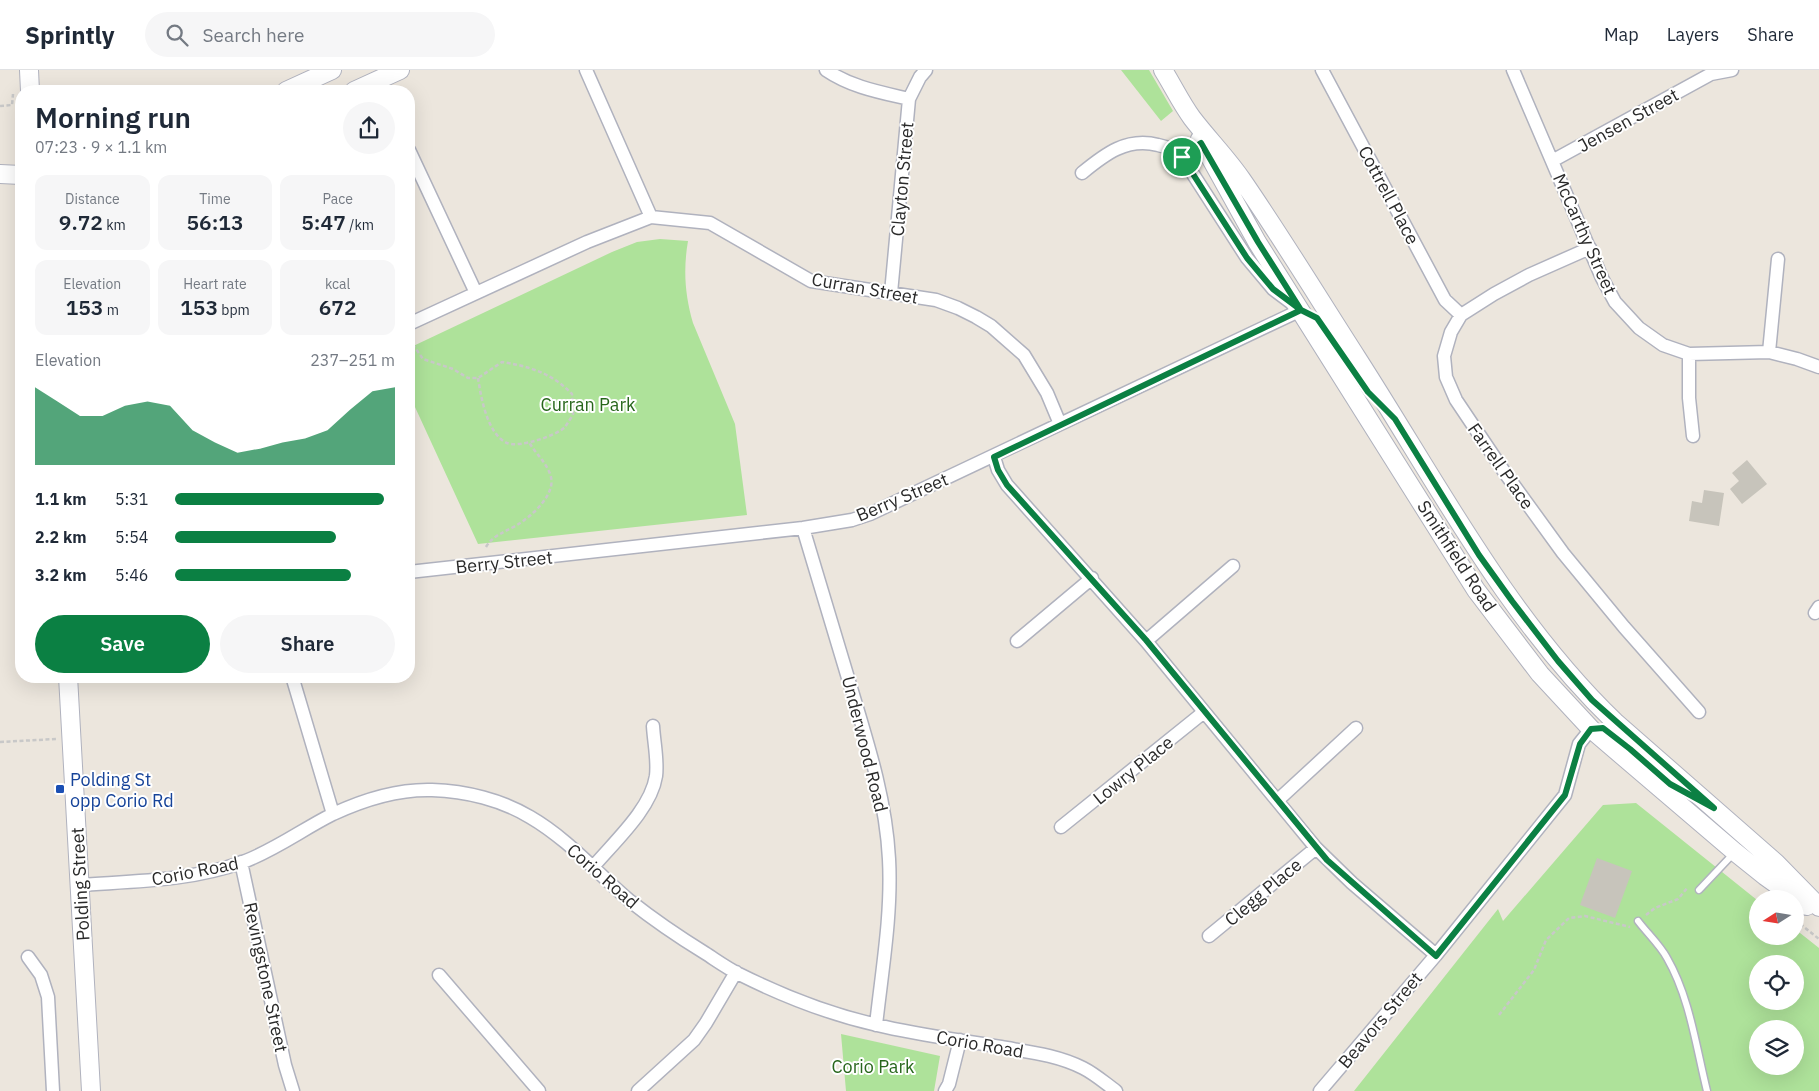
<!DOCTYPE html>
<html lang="en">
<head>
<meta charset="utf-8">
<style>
	body { margin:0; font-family:"IBM Plex Sans",sans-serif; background:#f6f6f7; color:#1f2937; height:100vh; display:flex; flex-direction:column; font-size:19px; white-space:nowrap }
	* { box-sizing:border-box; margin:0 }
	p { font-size:16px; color:#747a83 }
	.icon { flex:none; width:28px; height:28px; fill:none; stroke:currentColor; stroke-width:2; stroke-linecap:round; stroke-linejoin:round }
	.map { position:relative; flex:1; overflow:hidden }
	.drawer { position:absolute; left:15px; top:15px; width:400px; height:598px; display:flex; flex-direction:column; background:#fff; border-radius:20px; box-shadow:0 5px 20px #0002 }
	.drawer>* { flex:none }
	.needle { width:32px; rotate:258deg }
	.tools { position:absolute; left:1749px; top:820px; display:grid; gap:10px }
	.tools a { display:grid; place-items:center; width:55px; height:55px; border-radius:50%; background:#fff; box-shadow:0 5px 20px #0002; font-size:25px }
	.pin { position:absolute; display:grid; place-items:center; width:42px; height:42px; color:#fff; margin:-21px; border:2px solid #fff; border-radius:50%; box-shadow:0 1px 5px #0007 }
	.round { display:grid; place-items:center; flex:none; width:52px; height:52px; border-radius:26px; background:#f6f6f7 }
	.overview { display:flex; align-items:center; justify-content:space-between; height:85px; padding:0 20px }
	h1 { font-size:28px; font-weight:600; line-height:38px }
	.figures { display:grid; grid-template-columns:repeat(3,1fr); gap:8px; height:85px; padding:5px 20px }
	.figures div { display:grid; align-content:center; border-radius:12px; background:#f6f6f7; text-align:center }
	.figures b { font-size:21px; font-weight:600 }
	.figures small { font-size:14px; font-weight:400 }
	.figures p { font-size:14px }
	.chart { height:140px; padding:10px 20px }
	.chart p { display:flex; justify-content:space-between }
	.chart svg { width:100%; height:90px; margin-top:5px; fill:#0b8043; opacity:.7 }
	.primary-button { display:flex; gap:10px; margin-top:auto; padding:10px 20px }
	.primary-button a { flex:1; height:58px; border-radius:30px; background:#0b8043; color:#fff; font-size:20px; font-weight:600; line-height:58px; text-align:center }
	.primary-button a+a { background:#f6f6f7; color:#1f2937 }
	ul { padding:0 20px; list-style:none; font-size:16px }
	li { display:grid; grid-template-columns:80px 60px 1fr; align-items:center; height:38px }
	li i { height:12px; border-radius:6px; background:#0b8043 }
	header { display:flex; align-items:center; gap:30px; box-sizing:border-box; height:70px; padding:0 25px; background:#fff; border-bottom:1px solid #e0e1e3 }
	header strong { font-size:24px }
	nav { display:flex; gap:28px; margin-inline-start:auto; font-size:18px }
	.search { width:350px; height:45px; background:#f6f6f7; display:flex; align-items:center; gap:12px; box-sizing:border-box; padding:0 18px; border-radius:28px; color:#747a83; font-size:19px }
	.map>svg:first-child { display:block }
</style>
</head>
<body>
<header>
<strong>Sprintly</strong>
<div class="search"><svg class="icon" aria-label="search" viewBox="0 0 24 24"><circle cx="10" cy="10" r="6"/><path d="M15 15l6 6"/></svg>Search here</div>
<nav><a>Map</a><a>Layers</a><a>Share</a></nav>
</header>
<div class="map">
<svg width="1819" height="1021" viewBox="0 0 1819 1021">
	<rect width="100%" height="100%" fill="#ece6dd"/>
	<path fill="#aee29a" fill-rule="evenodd" d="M1121,0h28l24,41 -12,10z
		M660,169l28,2c-5,29 -3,54 5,82l42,101 12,91 -269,29 -69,-150v-46l203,-96 25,-10z
		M1636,733l121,97 1,36h37v-7l24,19v143h-465l144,-182 5,12 100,-116zM1758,894h37v37h-37zM1758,959h37v37h-37z
		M841,964l99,22 -6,35h-88z"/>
	<path fill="#c7c4bb" d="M1747,390l20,24 -25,20 -12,-15 9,-8 -7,-8z
		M1704,420l20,3 -5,33 -30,-5 3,-20 10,2z
		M1597,788l35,13 -17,47 -35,-13z"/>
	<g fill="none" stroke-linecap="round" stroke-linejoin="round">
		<g stroke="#b0b2be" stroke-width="9">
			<path id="service" d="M1699,820l35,-37
				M1638,851c9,12 22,24 29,37 23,40 29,89 40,133"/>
		</g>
		<g stroke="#b0b2be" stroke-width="15">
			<path id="minor" d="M586,0l65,147
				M826,0c25,17 53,22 83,29
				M1322,0l123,230 16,15
				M1513,0l89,208 13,24 24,26 24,17 26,9 80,-2 28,7 22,8
				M409,80l67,143
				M1182,87l19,-14
				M1552,91l159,-87 21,-4
				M1590,178l-61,27 -35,19 -33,21 -10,17 -7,24 2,21 10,23 49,73 58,80 61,74 75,85
				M891,223l18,-194 11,-22 6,-7
				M409,254l178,-82 64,-25 59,6 101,58 125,19 22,8 18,9 15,9 33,29 23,38 13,31
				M1769,282l9,-93
				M1689,284v44l4,38
				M994,387l4,13 9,15 139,156 170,207 36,35 84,72
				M803,458c16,54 32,107 48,160 17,56 35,112 38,171 3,55 -7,111 -13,166
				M409,502l394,-44 49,-8 18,-6 431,-204 -28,-21 -26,-31 -65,-101c-7,-7 -14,-10 -24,-12 -31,-8 -53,9 -76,28
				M1815,543l4,-6
				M1017,571l75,-63
				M1146,571l87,-75
				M292,606l41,138
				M1278,730l78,-72
				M1061,757l143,-115
				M241,792l44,203 8,26
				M593,797c21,-25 58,-58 63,-91 2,-16 -2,-33 -3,-50
				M80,815c55,-4 111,-4 163,-23 32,-12 60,-33 90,-48 30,-14 66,-25 99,-24 34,1 70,10 98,27 38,22 67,56 100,84 24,19 49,36 75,52 11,7 22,15 34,21 44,22 90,40 138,51 41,10 83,15 124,22 28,5 56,8 82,21 12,6 22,15 33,23
				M1209,866l107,-88
				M28,887l13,18 7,22 5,94
				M439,905l100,116
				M638,1021l56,-51 12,-17 30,-51
				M945,1021l4,-7 11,-44
				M1320,1021l116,-136 129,-160 14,-51 12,-15"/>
		</g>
		<g stroke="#b0b2be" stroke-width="20">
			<path id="secondary" d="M29,0l1,21
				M1163,0c10,16 18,33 29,48 16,21 35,40 50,62 40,58 77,119 115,178 81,126 150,260 258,364l161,141 43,44
				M286,21l46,-21
				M354,21l46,-21
				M1200,69l57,103 219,348 64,84 51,55 144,123 30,24 42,30
				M0,104l21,1
				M68,606l23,415"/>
		</g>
		<path stroke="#c8c8c8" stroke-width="2.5" stroke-dasharray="4 2.5" stroke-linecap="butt" d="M0,36l12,-1 1,-11
			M409,269l14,20 30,10 15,9h10l24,-16c27,4 51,12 70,32 0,6 2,14 1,20 -1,3 -6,10 -8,13 -9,9 -46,21 -58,16 -20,-9 -26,-46 -29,-65
			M486,477c7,-12 19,-15 31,-22 15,-9 41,-32 33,-51 -4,-12 -15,-21 -21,-32
			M0,672l56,-3
			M1646,845l9,-7 23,-9 10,-12
			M1795,850l24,19
			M1499,945l35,-45 12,-30 23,-22 16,-2 45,11"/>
		<use href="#service" stroke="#fff" stroke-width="6"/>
		<use href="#minor" stroke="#fff" stroke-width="12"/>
		<use href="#secondary" stroke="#fff" stroke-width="18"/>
	</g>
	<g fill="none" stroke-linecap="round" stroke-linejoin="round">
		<g stroke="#fff" stroke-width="10">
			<path id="route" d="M1182,87l65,101 26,31 28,21 -307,147 4,13 9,15 139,155 181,220 109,96 129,-161 15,-51 11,-15 12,-1 27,21 40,35 44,24 -122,-108 -34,-39 -46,-60 -33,-46 -84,-136 -27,-27 -51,-74 -16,-8 -43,-68 -57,-99 -19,14"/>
		</g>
		<use href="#route" stroke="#0b8043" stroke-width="6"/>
	</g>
	<rect fill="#1a4fb4" stroke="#fff" stroke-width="2" x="55" y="714" width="10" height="10" rx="2.5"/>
	<g text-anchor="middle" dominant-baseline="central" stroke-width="4" stroke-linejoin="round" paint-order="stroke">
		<g font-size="18" fill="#2a2a2a" stroke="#fff">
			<text transform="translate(1628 50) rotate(-29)">Jensen Street</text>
			<text transform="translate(902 109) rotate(-85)">Clayton Street</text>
			<text transform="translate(1389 125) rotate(62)">Cottrell Place</text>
			<text transform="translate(1585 164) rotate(66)">McCarthy Street</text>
			<text transform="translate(865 218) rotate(10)">Curran Street</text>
			<text transform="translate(1501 396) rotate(55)">Farrell Place</text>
			<text transform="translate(902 427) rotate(-23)">Berry Street</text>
			<text transform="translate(1457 486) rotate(57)">Smithfield Road</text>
			<text transform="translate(504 492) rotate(-6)">Berry Street</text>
			<text transform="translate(865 674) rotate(76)">Underwood Road</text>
			<text transform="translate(1133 700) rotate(-39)">Lowry Place</text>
			<text transform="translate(195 801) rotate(-11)">Corio Road</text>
			<text transform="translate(603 806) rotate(41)">Corio Road</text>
			<text transform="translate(80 814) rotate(-93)">Polding Street</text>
			<text transform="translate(1263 822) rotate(-40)">Clegg Place</text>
			<text transform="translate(266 907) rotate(78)">Revingstone Street</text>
			<text transform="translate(1380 950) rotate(-50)">Beavors Street</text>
			<text transform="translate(980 974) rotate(10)">Corio Road</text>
		</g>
		<g font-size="18" fill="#27661b" stroke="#fff">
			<text x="588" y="334">Curran Park</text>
			<text x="873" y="996">Corio Park</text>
		</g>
		<g font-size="18" fill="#164399" stroke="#fff" text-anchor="start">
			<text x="70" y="709">Polding St<tspan x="70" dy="21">opp Corio Rd</tspan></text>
		</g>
	</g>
</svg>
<div class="tools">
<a><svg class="needle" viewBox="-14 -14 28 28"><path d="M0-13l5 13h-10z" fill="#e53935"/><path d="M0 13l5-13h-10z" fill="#747a83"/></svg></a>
<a><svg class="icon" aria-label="locate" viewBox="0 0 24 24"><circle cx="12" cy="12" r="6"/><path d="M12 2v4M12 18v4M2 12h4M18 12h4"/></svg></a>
<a><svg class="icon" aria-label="layers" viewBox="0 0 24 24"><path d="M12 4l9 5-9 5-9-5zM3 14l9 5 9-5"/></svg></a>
</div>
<div class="pin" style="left:1182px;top:87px;background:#1e9e55"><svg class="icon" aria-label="arrive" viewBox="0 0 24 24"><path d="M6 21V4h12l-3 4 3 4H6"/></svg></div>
<section class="drawer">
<div class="overview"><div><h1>Morning run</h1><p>07:23 · 9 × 1.1 km</p></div><a class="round"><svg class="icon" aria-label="share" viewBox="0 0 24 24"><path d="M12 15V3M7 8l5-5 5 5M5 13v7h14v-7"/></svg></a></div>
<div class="figures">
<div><p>Distance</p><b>9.72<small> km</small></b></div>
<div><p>Time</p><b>56:13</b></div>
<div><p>Pace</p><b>5:47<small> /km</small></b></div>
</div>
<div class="figures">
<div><p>Elevation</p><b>153<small> m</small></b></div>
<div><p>Heart rate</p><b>153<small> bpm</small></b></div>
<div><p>kcal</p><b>672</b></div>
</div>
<div class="chart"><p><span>Elevation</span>237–251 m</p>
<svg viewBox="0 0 160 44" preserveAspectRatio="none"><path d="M0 44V6L10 13L20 20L30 20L40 15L50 13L60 15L70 27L80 33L90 38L100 36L110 33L120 31L130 27L140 17L150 8L160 6V44z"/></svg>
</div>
<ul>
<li><b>1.1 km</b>5:31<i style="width:95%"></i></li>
<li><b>2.2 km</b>5:54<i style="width:73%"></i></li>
<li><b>3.2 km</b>5:46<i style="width:80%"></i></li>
</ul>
<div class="primary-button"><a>Save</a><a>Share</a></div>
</section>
</div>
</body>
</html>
